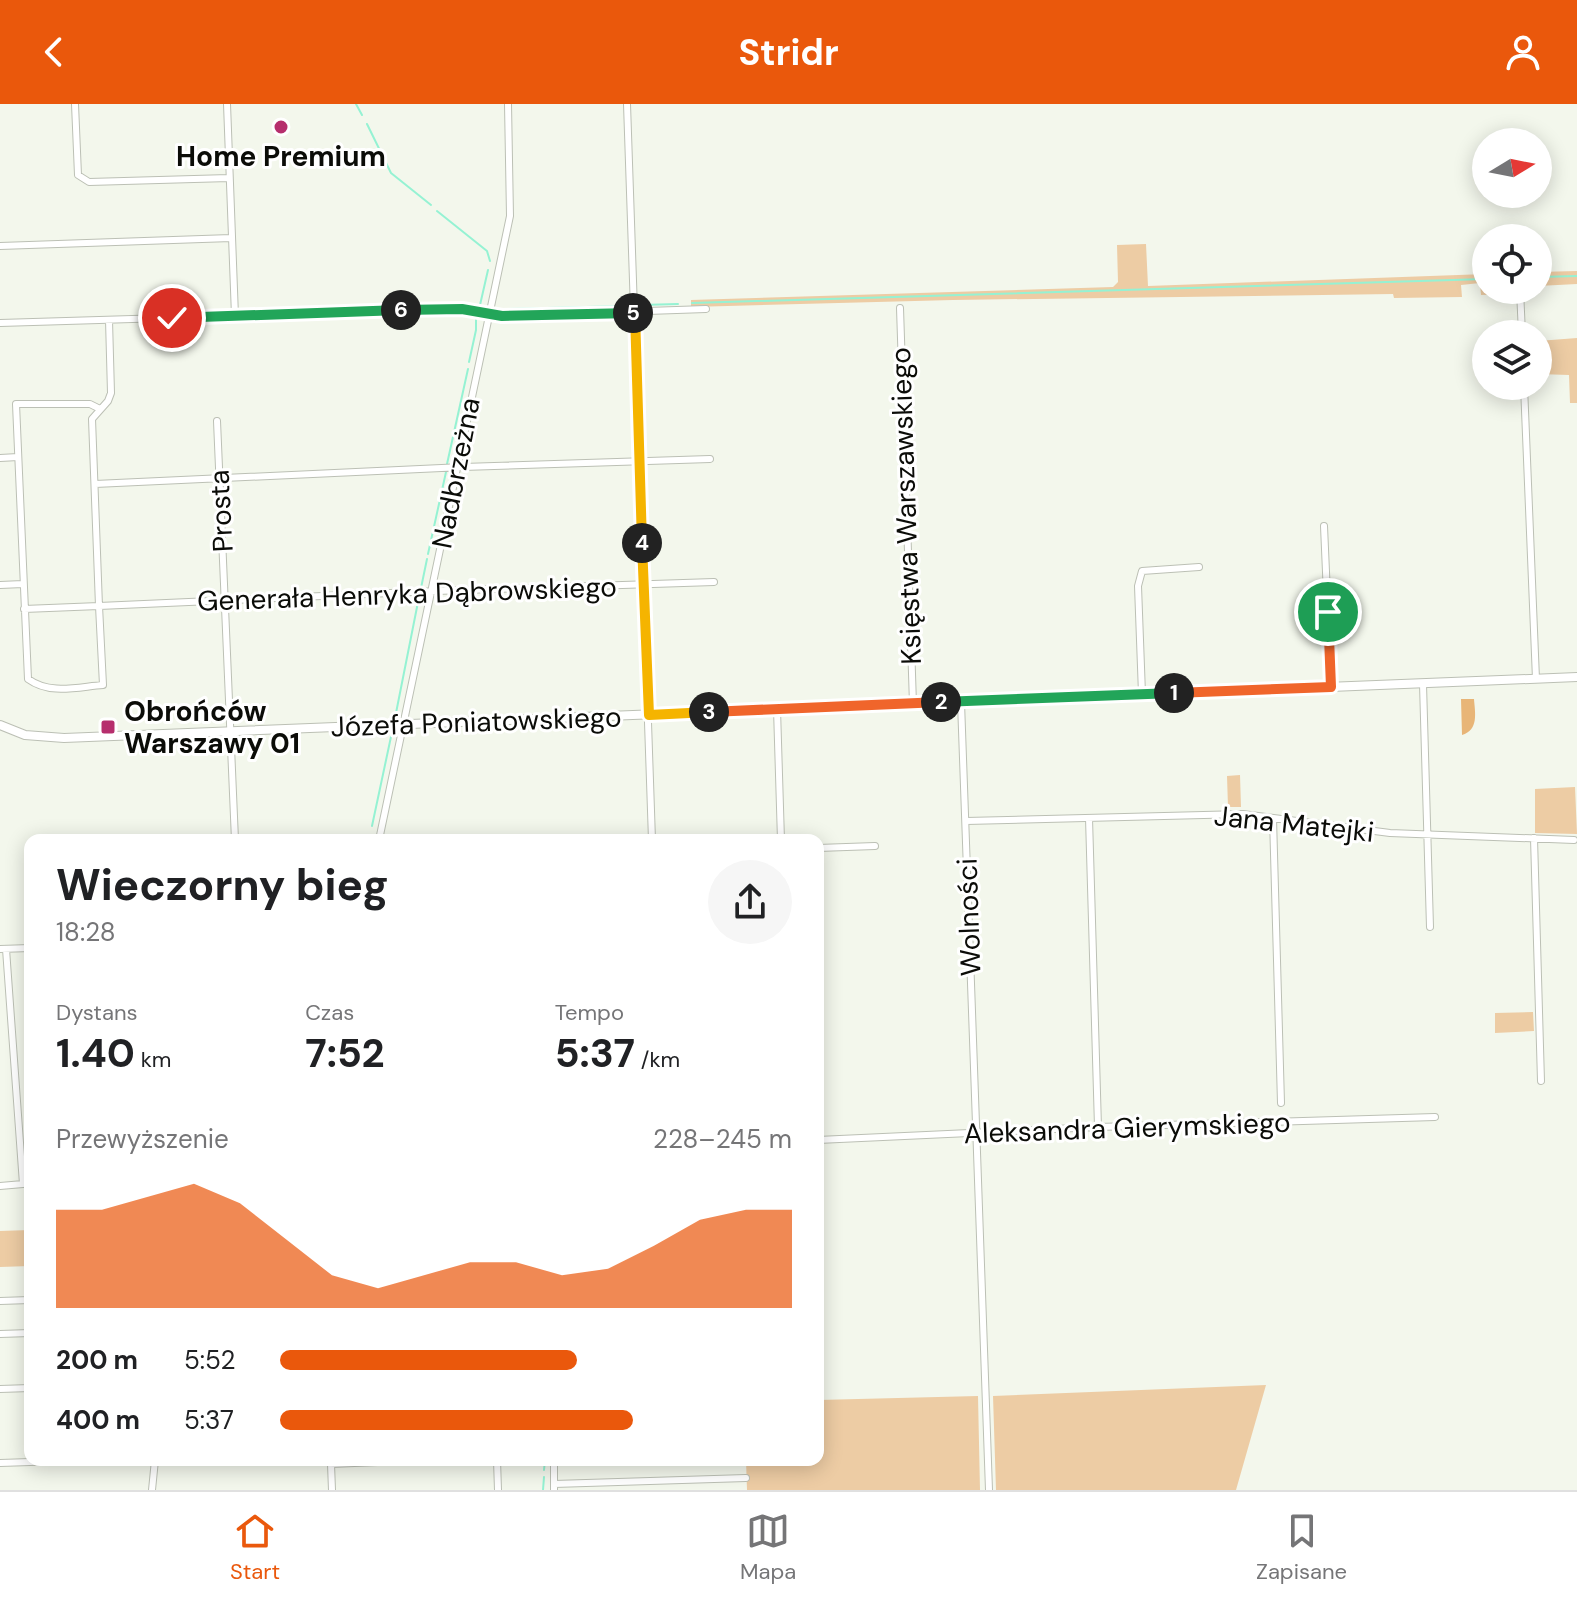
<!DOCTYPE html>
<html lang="pl">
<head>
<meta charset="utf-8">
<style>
	body { margin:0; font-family:"DM Sans",sans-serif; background:#f6f6f6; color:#202124; height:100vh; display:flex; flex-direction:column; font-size:30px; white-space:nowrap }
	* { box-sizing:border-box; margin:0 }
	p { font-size:26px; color:#757577 }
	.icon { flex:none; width:44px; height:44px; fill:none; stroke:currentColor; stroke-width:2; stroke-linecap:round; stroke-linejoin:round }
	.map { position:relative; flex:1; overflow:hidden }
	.details { position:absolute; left:24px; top:730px; width:800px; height:632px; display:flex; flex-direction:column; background:#fff; border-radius:16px; box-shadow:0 4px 20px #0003 }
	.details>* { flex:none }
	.needle { width:52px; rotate:80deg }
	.buttons { position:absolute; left:1472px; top:24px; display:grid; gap:16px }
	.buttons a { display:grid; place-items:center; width:80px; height:80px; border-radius:50%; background:#fff; box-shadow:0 4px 20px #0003; font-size:40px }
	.pin { position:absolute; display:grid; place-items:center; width:68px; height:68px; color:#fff; margin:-34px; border:4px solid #fff; border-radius:50%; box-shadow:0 2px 8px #0007 }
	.km { position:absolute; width:40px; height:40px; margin:-20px; border-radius:50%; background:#222; color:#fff; font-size:22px; line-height:40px; text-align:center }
	.round { display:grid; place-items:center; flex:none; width:84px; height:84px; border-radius:42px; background:#f6f6f6 }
	.overview { display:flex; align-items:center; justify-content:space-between; height:136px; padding:0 32px }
	h1 { font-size:44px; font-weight:700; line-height:60px }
	.metrics { display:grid; grid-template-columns:repeat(3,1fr); gap:12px; height:136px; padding:8px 32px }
	.metrics div { display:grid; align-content:center }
	.metrics b { font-size:40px; font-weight:700 }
	.metrics small { font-size:22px; font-weight:400 }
	.metrics p { font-size:22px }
	.chart { height:224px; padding:16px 32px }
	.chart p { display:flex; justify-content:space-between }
	.chart svg { width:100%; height:144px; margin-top:8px; fill:#ea580c; opacity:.7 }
	ul { padding:0 32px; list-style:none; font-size:26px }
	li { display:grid; grid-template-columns:128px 96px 1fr; align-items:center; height:60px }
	li i { height:20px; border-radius:10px; background:#ea580c }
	header { display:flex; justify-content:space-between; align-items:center; height:104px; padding:0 32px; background:#ea580c; color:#fff; font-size:36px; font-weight:700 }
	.tabs { display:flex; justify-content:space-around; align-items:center; height:112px; border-top:2px solid #e0e0e0; background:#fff; font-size:22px; color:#757577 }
	.tabs a { display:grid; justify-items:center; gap:4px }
	.tabs .selected { color:#ea580c }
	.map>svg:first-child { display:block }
</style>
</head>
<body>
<header><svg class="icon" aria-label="back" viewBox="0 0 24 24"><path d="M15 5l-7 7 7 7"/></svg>Stridr<svg class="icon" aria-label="person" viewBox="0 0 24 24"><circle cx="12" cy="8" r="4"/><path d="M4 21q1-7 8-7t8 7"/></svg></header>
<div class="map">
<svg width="1577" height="1386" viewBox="0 0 1577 1386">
	<rect width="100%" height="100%" fill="#f3f7ec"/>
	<path fill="#edcca4" d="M1146,140l2,42 338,-12v16h29v9l-6,-5 -28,1 -1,-12 -19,2 1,12 -68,1 -1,-4 -440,6 -262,7v-7l422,-13 5,-5 -1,-37z
		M1577,167v13l-39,2v-14z
		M1577,234v65h-7l-1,-28 -31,-1v-33z
		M1240,671l1,32h-13l-1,-31z
		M1575,683l2,47 -42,-1v-44z
		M1533,908l1,19 -39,2v-20z
		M30,1126v36l-30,1v-36z
		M1266,1281l-30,105h-240l-3,-94z
		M978,1292l2,94h-233l-1,-30h72v-60z"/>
	<path fill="#e8b577" d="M1461,595h13c1,14 5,31 -12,36z"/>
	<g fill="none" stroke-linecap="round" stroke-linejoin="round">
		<path stroke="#95f2d3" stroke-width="2" d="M356,0l6,11
			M367,20l24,49 40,32
			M437,107l50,40 3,10
			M1538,173l39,-1
			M692,199l794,-24
			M480,201l8,-35
			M641,201l37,-1
			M506,205l119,-3
			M469,258l7,-32v-12
			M447,360l21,-95
			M428,450l18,-82
			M421,484l6,-29
			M395,614l24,-121
			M372,722l20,-94
			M369,736l1,-5
			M544,1366l1,-10
			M543,1386l1,-13"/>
		<g stroke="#bcc0b5" stroke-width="8">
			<path id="minor" d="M75,0l3,71 11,7 140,-4
				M227,0l8,212
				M627,0l25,736
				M0,142l231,-8
				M1520,186l2,44
				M900,204l13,396
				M0,219l462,-14 40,7 204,-7
				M1524,282l12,293
				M100,305l-10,-5h-74l12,275c22,16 49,8 75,6l-4,-79 337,-15 278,-9
				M217,317l18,419
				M0,354l18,-1
				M95,380l368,-17 247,-8
				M1324,422l7,161
				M0,481l23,-1
				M24,505l75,-3 -7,-187 16,-18 3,-8 -2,-73
				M1423,580l7,243
				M1142,590l-4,-108 4,-15 57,-4
				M961,598l28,788
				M777,605l4,131
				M1089,714l9,309
				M1273,714l8,285
				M966,717l277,-7 147,19 184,7
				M1534,734l7,243
				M379,736l131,-624 -2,-112
				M818,744l57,-2
				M0,845l30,-1
				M818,1036l280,-13 337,-10
				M0,1082l23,-2 -17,-235
				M0,1197l30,-1
				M0,1230l30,-1
				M0,1285l30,-1
				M497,1356l1,30
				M0,1359l91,-3
				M554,1380l192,-6
				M152,1386l3,-30
				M332,1386l-1,-26 93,-4
				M554,1386v-30"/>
		</g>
		<g stroke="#bcc0b5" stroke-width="10">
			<path id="tertiary" d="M0,621l25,10 39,3 1513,-61"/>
		</g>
		<use href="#minor" stroke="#fff" stroke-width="6"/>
		<use href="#tertiary" stroke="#fff" stroke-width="8"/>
	</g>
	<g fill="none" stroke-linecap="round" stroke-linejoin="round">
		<g stroke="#fff" stroke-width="16">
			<path id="split-1" d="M1174,589l157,-6 -3,-75"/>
		</g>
		<g stroke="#fff" stroke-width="16">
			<path id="split-2" d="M941,598l233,-9"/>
		</g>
		<g stroke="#fff" stroke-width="16">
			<path id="split-3" d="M709,608l232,-10"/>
		</g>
		<g stroke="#fff" stroke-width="16">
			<path id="split-4" d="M642,439l7,172 60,-3"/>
		</g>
		<g stroke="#fff" stroke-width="16">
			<path id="split-5" d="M633,209h2l7,230"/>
		</g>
		<g stroke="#fff" stroke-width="16">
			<path id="split-6" d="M401,206l61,-1 40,7 131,-3"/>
		</g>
		<g stroke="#fff" stroke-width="16">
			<path id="split-7" d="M172,214l229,-8"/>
		</g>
		<use href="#split-1" stroke="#f0652b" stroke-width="10"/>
		<use href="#split-2" stroke="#22a559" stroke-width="10"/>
		<use href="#split-3" stroke="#f0652b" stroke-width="10"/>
		<use href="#split-4" stroke="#f5b400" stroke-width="10"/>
		<use href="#split-5" stroke="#f5b400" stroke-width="10"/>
		<use href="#split-6" stroke="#22a559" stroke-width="10"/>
		<use href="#split-7" stroke="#22a559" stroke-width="10"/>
	</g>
	<g fill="#b62e6d" stroke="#fff" stroke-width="3">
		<circle cx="281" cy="23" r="8"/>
		<rect x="100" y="615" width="16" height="16" rx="4"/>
	</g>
	<g text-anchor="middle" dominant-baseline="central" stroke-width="6" stroke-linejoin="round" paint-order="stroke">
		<g font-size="28" font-weight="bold" fill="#0b0c08" stroke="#fff">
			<text x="281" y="52">Home Premium</text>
			<text x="124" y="607" text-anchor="start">Obrońców<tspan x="124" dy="32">Warszawy 01</tspan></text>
		</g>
		<g font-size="28" fill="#0b0c08" stroke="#fff">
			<text transform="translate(456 369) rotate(-79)">Nadbrzeżna</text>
			<text transform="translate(906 402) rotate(-92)">Księstwa Warszawskiego</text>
			<text transform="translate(221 407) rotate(-93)">Prosta</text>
			<text transform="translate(407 490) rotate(-2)">Generała Henryka Dąbrowskiego</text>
			<text transform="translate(476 618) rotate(-2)">Józefa Poniatowskiego</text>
			<text transform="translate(1294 720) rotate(6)">Jana Matejki</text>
			<text transform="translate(969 813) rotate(-92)">Wolności</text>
			<text transform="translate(1127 1024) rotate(-2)">Aleksandra Gierymskiego</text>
		</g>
	</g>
</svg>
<div class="buttons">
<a><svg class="needle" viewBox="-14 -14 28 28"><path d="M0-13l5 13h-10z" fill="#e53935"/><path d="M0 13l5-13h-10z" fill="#757577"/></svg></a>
<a><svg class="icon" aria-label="locate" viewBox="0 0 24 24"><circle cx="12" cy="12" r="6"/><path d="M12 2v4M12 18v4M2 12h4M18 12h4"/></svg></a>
<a><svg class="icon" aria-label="layers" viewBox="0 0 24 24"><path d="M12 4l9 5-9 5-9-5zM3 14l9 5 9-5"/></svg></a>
</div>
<div class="pin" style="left:1328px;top:508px;background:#1e9e55"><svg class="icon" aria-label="arrive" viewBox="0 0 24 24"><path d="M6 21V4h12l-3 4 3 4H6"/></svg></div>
<div class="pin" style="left:172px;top:214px;background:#d93025"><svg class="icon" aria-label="check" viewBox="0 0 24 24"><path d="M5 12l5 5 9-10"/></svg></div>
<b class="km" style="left:1174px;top:589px">1</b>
<b class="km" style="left:941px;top:598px">2</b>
<b class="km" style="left:709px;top:608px">3</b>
<b class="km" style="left:642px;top:439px">4</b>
<b class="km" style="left:633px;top:209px">5</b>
<b class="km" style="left:401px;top:206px">6</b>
<section class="details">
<div class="overview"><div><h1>Wieczorny bieg</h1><p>18:28</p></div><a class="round"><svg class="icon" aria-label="share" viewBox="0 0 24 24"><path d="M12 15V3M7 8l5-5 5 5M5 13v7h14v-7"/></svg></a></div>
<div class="metrics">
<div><p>Dystans</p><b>1.40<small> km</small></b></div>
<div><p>Czas</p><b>7:52</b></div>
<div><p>Tempo</p><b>5:37<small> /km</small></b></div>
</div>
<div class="chart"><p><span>Przewyższenie</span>228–245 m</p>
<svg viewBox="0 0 160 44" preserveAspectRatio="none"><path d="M0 44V14L10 14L20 10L30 6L40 12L50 23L60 34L70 38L80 34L90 30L100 30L110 34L120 32L130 25L140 17L150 14L160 14V44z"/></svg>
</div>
<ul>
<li><b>200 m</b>5:52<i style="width:58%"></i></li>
<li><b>400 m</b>5:37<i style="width:69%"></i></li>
</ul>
</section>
</div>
<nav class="tabs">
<a class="selected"><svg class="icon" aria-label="home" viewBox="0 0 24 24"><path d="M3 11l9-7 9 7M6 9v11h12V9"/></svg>Start</a>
<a><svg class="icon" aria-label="map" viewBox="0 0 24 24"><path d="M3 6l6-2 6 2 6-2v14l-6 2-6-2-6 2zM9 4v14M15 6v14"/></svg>Mapa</a>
<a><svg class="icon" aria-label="saved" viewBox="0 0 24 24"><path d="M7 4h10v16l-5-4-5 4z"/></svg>Zapisane</a>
</nav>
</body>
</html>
